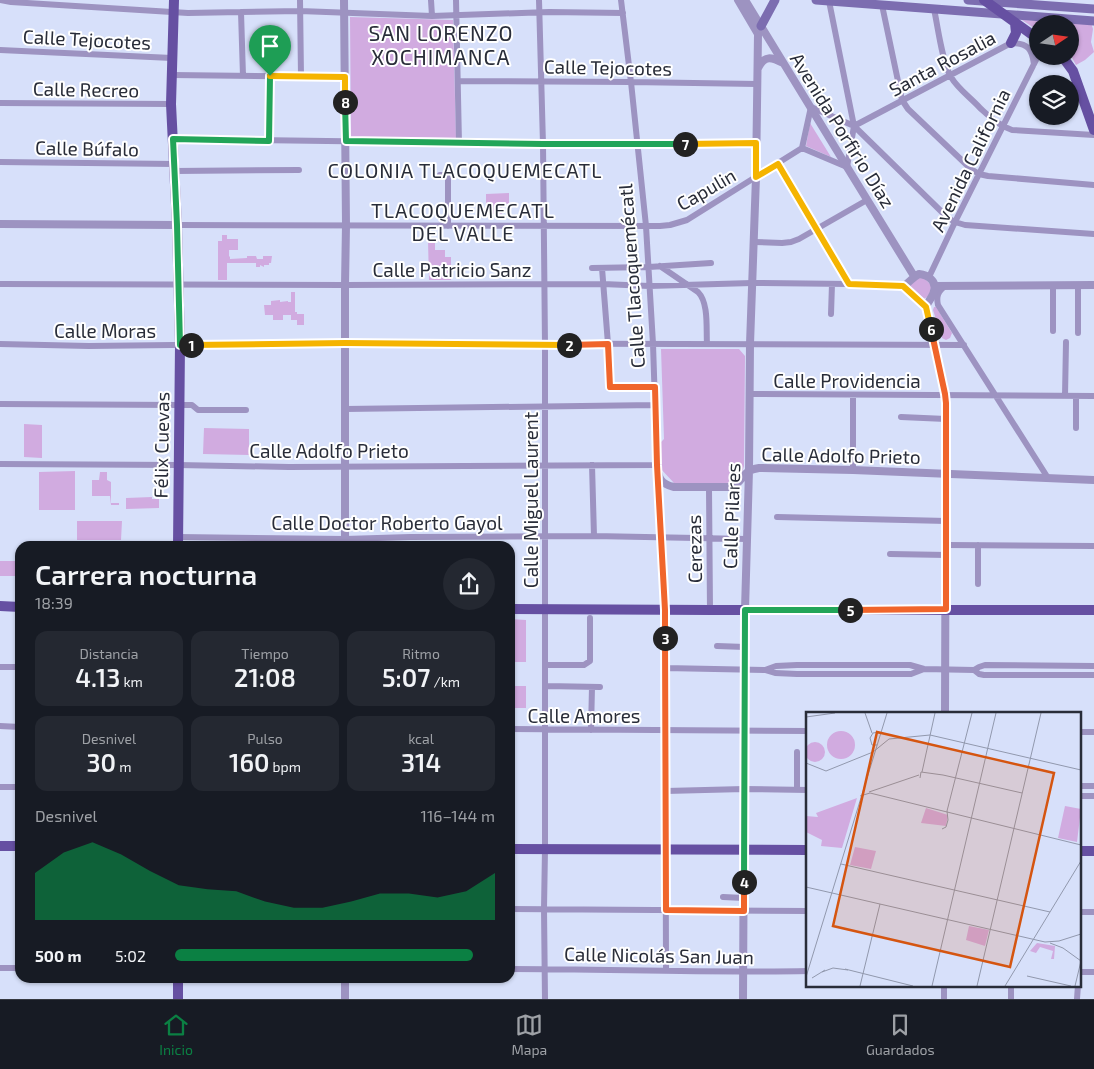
<!DOCTYPE html>
<html lang="es">
<head>
<meta charset="utf-8">
<style>
	body { margin:0; font-family:"Exo 2",sans-serif; background:#242831; color:#f1f3f6; height:100vh; display:flex; flex-direction:column; font-size:19px; white-space:nowrap }
	* { box-sizing:border-box; margin:0 }
	p { font-size:16px; color:#9ea1a6 }
	.icon { flex:none; width:28px; height:28px; fill:none; stroke:currentColor; stroke-width:2; stroke-linecap:round; stroke-linejoin:round }
	.map { position:relative; flex:1; overflow:hidden }
	.details { position:absolute; left:15px; top:541px; width:500px; height:442px; display:flex; flex-direction:column; background:#171b24; border-radius:15px; box-shadow:0 1px 4px #0004 }
	.details>* { flex:none }
	.needle { width:32px; rotate:77deg }
	.buttons { position:absolute; left:1029px; top:15px; display:grid; gap:10px }
	.buttons a { display:grid; place-items:center; width:50px; height:50px; border-radius:50%; background:#171b24; box-shadow:0 1px 4px #0004; font-size:25px }
	.pin { position:absolute; display:grid; place-items:center; width:42px; height:42px; color:#fff; margin:-51px -21px; border-radius:50% 50% 50% 0; rotate:-45deg; box-shadow:0 0 5px #0007 }
	.pin .icon { rotate:45deg }
	.km { position:absolute; width:25px; height:25px; margin:-12px; border-radius:50%; background:#222; color:#fff; font-size:14px; line-height:25px; text-align:center }
	.round { display:grid; place-items:center; flex:none; width:52px; height:52px; border-radius:26px; background:#242831 }
	.summary { display:flex; align-items:center; justify-content:space-between; height:85px; padding:0 20px }
	h1 { font-size:28px; font-weight:600; line-height:38px }
	.figures { display:grid; grid-template-columns:repeat(3,1fr); gap:8px; height:85px; padding:5px 20px }
	.figures div { display:grid; align-content:center; border-radius:12px; background:#242831; text-align:center }
	.figures b { font-size:25px; font-weight:600 }
	.figures small { font-size:14px; font-weight:400 }
	.figures p { font-size:14px }
	.chart { height:140px; padding:10px 20px }
	.chart p { display:flex; justify-content:space-between }
	.chart svg { width:100%; height:90px; margin-top:5px; fill:#0b8043; opacity:.7 }
	ul { padding:0 20px; list-style:none; font-size:16px }
	li { display:grid; grid-template-columns:80px 60px 1fr; align-items:center; height:38px }
	li i { height:12px; border-radius:6px; background:#0b8043 }
	.dock { display:flex; justify-content:space-around; align-items:center; height:70px; border-top:1px solid #363941; background:#171b24; font-size:14px; color:#9ea1a6 }
	.dock a { display:grid; justify-items:center; gap:2px }
	.dock .active { color:#0b8043 }
	.map>svg:first-child { display:block }
</style>
</head>
<body>
<div class="map">
<svg width="1094" height="999" viewBox="0 0 1094 999">
	<rect width="100%" height="100%" fill="#d7e0fa"/>
	<path fill="#d1abe0" d="M350,17l103,3 3,118 -105,-1z
		M1022,20l69,3 2,6 -2,13 3,10 -9,8 -9,5 -6,-11v-30h-32l-1,6z
		M810,123l21,34 -25,-11z
		M509,193v11h-7v10h-16v-20z
		M222,235h5v4h11v11h-9v6l1,1v2l17,-1v-2h9l1,3h6v-3h9l-1,7h-2v2h-5v2l-4,-2v2h-4v-4h-29v17h-9v-39h4z
		M428,241h7v9h10v7h6v23h-22z
		M923,277l8,8c0,7 -2,13 -10,15l-12,-12 3,-8z
		M291,292h4v20h2v2h7v11h-7v-5h-6v-5h-8v5h-10v-5h-8l-1,-10h7v-4l9,-1v2l8,-1v1h3z
		M934,307h2l16,26 -2,5 -4,2 -4,-2 -9,-28z
		M661,349h78l6,7 -1,110 -5,16 -26,2 -39,-1 -14,-15 1,-26 3,-3z
		M24,424l18,1v33l-18,-1z
		M204,428l45,1v26l-46,-1z
		M75,471v39h-36v-38z
		M100,472h7v8l4,2v21h8v2h-8l-1,-9h-18v-16h7z
		M152,497v2h7v9l-33,1v-11z
		M77,521h45l-1,19h-44z
		M0,561h20v15h-20z
		M510,619l16,1v42h-16z
		M510,686h16v22h-16z"/>
	<g fill="none" stroke-linecap="round" stroke-linejoin="round">
		<path stroke="#9d93c1" stroke-width="6" d="M0,0l11,2 177,11 53,-1 59,-1 132,5 117,-4 74,1
			M300,0l1,76
			M431,0l1,16
			M456,0l3,143
			M539,0l4,144 2,201v504l-1,60 1,90
			M829,1l25,125 94,92 7,4 10,3 129,9
			M882,5l20,95 6,9 63,60 8,5 9,2 106,9
			M934,9c4,18 8,53 17,68 7,12 20,21 29,31 10,9 18,17 32,22l82,5
			M241,12l2,64
			M0,50l172,8
			M172,75l173,2
			M458,81l173,1 126,2
			M0,103l171,1
			M854,126l157,-83c17,0 21,6 23,21
			M173,139l370,5 213,-1
			M269,141l1,-65
			M802,148l45,19 7,-41
			M0,162l174,2
			M778,164l71,120
			M175,171l124,-1
			M440,175h8v51
			M177,225l483,1 10,-1 17,-5 115,-72 9,-41 43,19
			M754,242l28,1 9,-1 8,-3 68,-39
			M660,266l38,26c11,11 8,37 9,52
			M592,268l57,-1 62,-4
			M602,268l6,76 2,43h45
			M929,277l26,-55 83,-166
			M0,284l345,1 258,-1 46,2 103,-3 97,1 54,2
			M1078,285v48
			M945,286c-7,6 -9,10 -7,19l110,173
			M831,314l1,-30
			M1053,331v-46
			M0,344l89,2 256,-3 619,2
			M749,394l345,2
			M1065,396l1,-54
			M0,404l179,1h13l6,5h48
			M345,409l310,-4
			M901,417l45,2
			M1076,428v-32
			M0,464l178,1 111,2 368,-2 -4,-121 -7,-118 -15,-144 -10,-82
			M592,465l2,71
			M853,470v-75
			M658,477l7,133 1,360
			M709,488l1,122
			M777,517l170,4
			M178,537l167,2 65,-2 184,-1 153,3
			M947,545l147,1
			M890,554l57,1
			M978,584v-39
			M717,646l28,1
			M546,665h38l6,-4v-43
			M0,667h20
			M665,668l100,2 10,3 22,1h114l13,-5
			M765,670l11,-4 21,-1h113l14,4 50,1 5,-3 6,-2 109,1
			M974,670l5,4 5,1h110
			M546,686l54,1
			M0,726l20,1
			M510,729l298,2
			M591,730l1,-43
			M1080,732h14
			M1080,786h14
			M0,787h20
			M797,790v-38
			M666,791l78,-2 64,1
			M1080,796h14
			M723,897l21,1
			M510,909l298,2
			M1080,912h14
			M0,968h20
			M510,969c99,0 198,4 298,2
			M1080,972h14
			M944,985v14
			M1011,985v14
			M1077,999l1,-14"/>
		<path stroke="#9d93c1" stroke-width="8" d="M344,0l2,225 -1,60v261
			M738,0l20,34 -2,143 -6,167 -1,126 -4,140 -2,389
			M745,0l102,167 67,109
			M758,68c7,-13 13,-11 25,-5
			M0,224l177,1
			M919,274c9,1 18,7 15,17 -1,6 -6,10 -8,16l-23,-21c7,-3 9,-9 16,-12z
			M935,286l159,-1
			M926,307l19,88 1,8 -1,310
			M657,465c1,12 3,19 17,22h56c16,-5 9,-16 29,-19l94,2 241,10
			M345,999v-20"/>
		<path stroke="#7c6db0" stroke-width="9" d="M816,0l278,21
			M968,0l126,9
			M761,26l14,-26"/>
		<path stroke="#6650a2" stroke-width="10" d="M174,0l-3,104 6,121 3,120 -2,201
			M984,0l54,39
			M1011,43l5,-10 -1,-10
			M1062,56l11,15 21,59
			M0,606l20,1
			M510,609l200,1h384
			M0,846h20
			M510,849l298,1
			M1080,851h14
			M178,979v20"/>
	</g>
	<g fill="none" stroke-linecap="round" stroke-linejoin="round">
		<g stroke="#fff" stroke-width="10">
			<path id="split-1" d="M191,345h-11l-3,-120 -4,-86 96,2 1,-65"/>
		</g>
		<g stroke="#fff" stroke-width="10">
			<path id="split-2" d="M191,345l154,-2 224,2"/>
		</g>
		<g stroke="#fff" stroke-width="10">
			<path id="split-3" d="M569,345l39,-1 2,43h45l2,78 8,145v28"/>
		</g>
		<g stroke="#fff" stroke-width="10">
			<path id="split-4" d="M665,638l1,272 78,1v-29"/>
		</g>
		<g stroke="#fff" stroke-width="10">
			<path id="split-5" d="M744,882l1,-272h105"/>
		</g>
		<g stroke="#fff" stroke-width="10">
			<path id="split-6" d="M850,610l96,-1v-206l-1,-9 -14,-65"/>
		</g>
		<g stroke="#fff" stroke-width="10">
			<path id="split-7" d="M685,144l71,-1v34l22,-13 71,120 54,2 23,21 5,22"/>
		</g>
		<g stroke="#fff" stroke-width="10">
			<path id="split-8" d="M345,102l1,39 197,3h142"/>
		</g>
		<g stroke="#fff" stroke-width="10">
			<path id="split-9" d="M270,76l75,1v25"/>
		</g>
		<use href="#split-1" stroke="#22a559" stroke-width="6"/>
		<use href="#split-2" stroke="#f5b400" stroke-width="6"/>
		<use href="#split-3" stroke="#f0652b" stroke-width="6"/>
		<use href="#split-4" stroke="#f0652b" stroke-width="6"/>
		<use href="#split-5" stroke="#22a559" stroke-width="6"/>
		<use href="#split-6" stroke="#f0652b" stroke-width="6"/>
		<use href="#split-7" stroke="#f5b400" stroke-width="6"/>
		<use href="#split-8" stroke="#22a559" stroke-width="6"/>
		<use href="#split-9" stroke="#f5b400" stroke-width="6"/>
	</g>
	<g text-anchor="middle" dominant-baseline="central" stroke-width="4" stroke-linejoin="round" paint-order="stroke">
		<g font-size="19" fill="#292d39" stroke="#fff">
			<text transform="translate(87 39) rotate(3)">Calle Tejocotes</text>
			<text transform="translate(942 63) rotate(-28)">Santa Rosalia</text>
			<text transform="translate(608 67) rotate(1)">Calle Tejocotes</text>
			<text transform="translate(86 89) rotate(1)">Calle Recreo</text>
			<text transform="translate(843 130) rotate(58)">Avenida Porfirio Díaz</text>
			<text transform="translate(87 148) rotate(1)">Calle Búfalo</text>
			<text transform="translate(970 160) rotate(-64)">Avenida California</text>
			<text transform="translate(706 189) rotate(-30)">Capulin</text>
			<text x="452" y="269">Calle Patricio Sanz</text>
			<text transform="translate(631 276) rotate(-94)">Calle Tlacoquemécatl</text>
			<text x="105" y="330">Calle Moras</text>
			<text x="847" y="380">Calle Providencia</text>
			<text transform="translate(161 445) rotate(-89)">Félix Cuevas</text>
			<text x="329" y="450">Calle Adolfo Prieto</text>
			<text transform="translate(841 455) rotate(1)">Calle Adolfo Prieto</text>
			<text transform="translate(530 500) rotate(-90)">Calle Miguel Laurent</text>
			<text transform="translate(731 516) rotate(-88)">Calle Pilares</text>
			<text x="387" y="522">Calle Doctor Roberto Gayol</text>
			<text transform="translate(694 549) rotate(-91)">Cerezas</text>
			<text x="584" y="715">Calle Amores</text>
			<text transform="translate(659 955) rotate(1)">Calle Nicolás San Juan</text>
		</g>
		<g font-size="20" letter-spacing="1" fill="#292d39" stroke="#fff">
			<text x="465" y="170">COLONIA TLACOQUEMECATL</text>
			<text x="463" y="210">TLACOQUEMECATL<tspan x="463" dy="23">DEL VALLE</tspan></text>
		</g>
		<g font-size="21" letter-spacing="1" fill="#292d39" stroke="#fff">
			<text x="441" y="32">SAN LORENZO<tspan x="441" dy="24">XOCHIMANCA</tspan></text>
		</g>
	</g>
	<g transform="translate(806 712)">
		<rect width="275" height="275" fill="#d7e0fa"/>
		<path d="M21 33a14 14 0 1 1 28 0a14 14 0 1 1-28 0ZM-1 40a10 10 0 1 1 20 0a10 10 0 1 1-20 0ZM51,86l-15,50 -21,-2 1,-6 -16,-8v-16l12,1 -2,-4zM259,94l16,3 -4,33 -19,-4zM120,96l22,7 -2,11 -25,-3zM49,135l21,4 -5,18 -21,-4zM163,214l20,4 -4,16 -19,-6zM231,231l18,3 -1,13h-3l2,-8 -13,-4 -4,6 -6,-2z" fill="#d1abe0"/>
		<path fill="none" stroke="#9198ad" stroke-width="1" d="M59,1l7,20M0,5l29,-4M71,33h-5l-2,-7 3,-5 6,-1M0,51l20,8 47,-19 16,-13 41,-4 151,35M116,60l13,-59M114,66l1,-6 22,3 79,18M63,80l50,-17M54,84l10,-3 211,52M136,117l4,-2 2,-7 -1,-9 25,-98M35,152l209,48M0,175l239,55 14,-1 22,-7M244,231l13,5 18,13M39,257l68,17M16,260l11,-4 15,2M221,264l44,10M0,265l81,-264M6,266l13,-8M54,274l20,-82M126,274l64,-273M171,274l64,-273M199,274l76,-125M269,274l6,-25"/>
		<path fill="#d55510" fill-opacity="0.15" stroke="#d55510" stroke-width="2.5" d="M71,20l177,41 -44,194 -177,-41z"/>
		<rect width="275" height="275" fill="none" stroke="#292d39" stroke-width="2.5"/>
	</g>
</svg>
<div class="buttons">
<a><svg class="needle" viewBox="-14 -14 28 28"><path d="M0-13l5 13h-10z" fill="#e53935"/><path d="M0 13l5-13h-10z" fill="#9ea1a6"/></svg></a>
<a><svg class="icon" aria-label="layers" viewBox="0 0 24 24"><path d="M12 4l9 5-9 5-9-5zM3 14l9 5 9-5"/></svg></a>
</div>
<div class="pin" style="left:270px;top:76px;background:#1e9e55"><svg class="icon" aria-label="arrive" viewBox="0 0 24 24"><path d="M6 21V4h12l-3 4 3 4H6"/></svg></div>
<b class="km" style="left:191px;top:345px">1</b>
<b class="km" style="left:569px;top:345px">2</b>
<b class="km" style="left:665px;top:638px">3</b>
<b class="km" style="left:744px;top:882px">4</b>
<b class="km" style="left:850px;top:610px">5</b>
<b class="km" style="left:931px;top:329px">6</b>
<b class="km" style="left:685px;top:144px">7</b>
<b class="km" style="left:345px;top:102px">8</b>
<section class="details">
<div class="summary"><div><h1>Carrera nocturna</h1><p>18:39</p></div><a class="round"><svg class="icon" aria-label="share" viewBox="0 0 24 24"><path d="M12 15V3M7 8l5-5 5 5M5 13v7h14v-7"/></svg></a></div>
<div class="figures">
<div><p>Distancia</p><b>4.13<small> km</small></b></div>
<div><p>Tiempo</p><b>21:08</b></div>
<div><p>Ritmo</p><b>5:07<small> /km</small></b></div>
</div>
<div class="figures">
<div><p>Desnivel</p><b>30<small> m</small></b></div>
<div><p>Pulso</p><b>160<small> bpm</small></b></div>
<div><p>kcal</p><b>314</b></div>
</div>
<div class="chart"><p><span>Desnivel</span>116–144 m</p>
<svg viewBox="0 0 160 44" preserveAspectRatio="none"><path d="M0 44V21L10 11L20 6L30 12L40 20L50 27L60 29L70 30L80 35L90 38L100 38L110 35L120 31L130 31L140 33L150 30L160 21V44z"/></svg>
</div>
<ul>
<li><b>500 m</b>5:02<i style="width:93%"></i></li>
</ul>
</section>
</div>
<nav class="dock">
<a class="active"><svg class="icon" aria-label="home" viewBox="0 0 24 24"><path d="M3 11l9-7 9 7M6 9v11h12V9"/></svg>Inicio</a>
<a><svg class="icon" aria-label="map" viewBox="0 0 24 24"><path d="M3 6l6-2 6 2 6-2v14l-6 2-6-2-6 2zM9 4v14M15 6v14"/></svg>Mapa</a>
<a><svg class="icon" aria-label="saved" viewBox="0 0 24 24"><path d="M7 4h10v16l-5-4-5 4z"/></svg>Guardados</a>
</nav>
</body>
</html>
